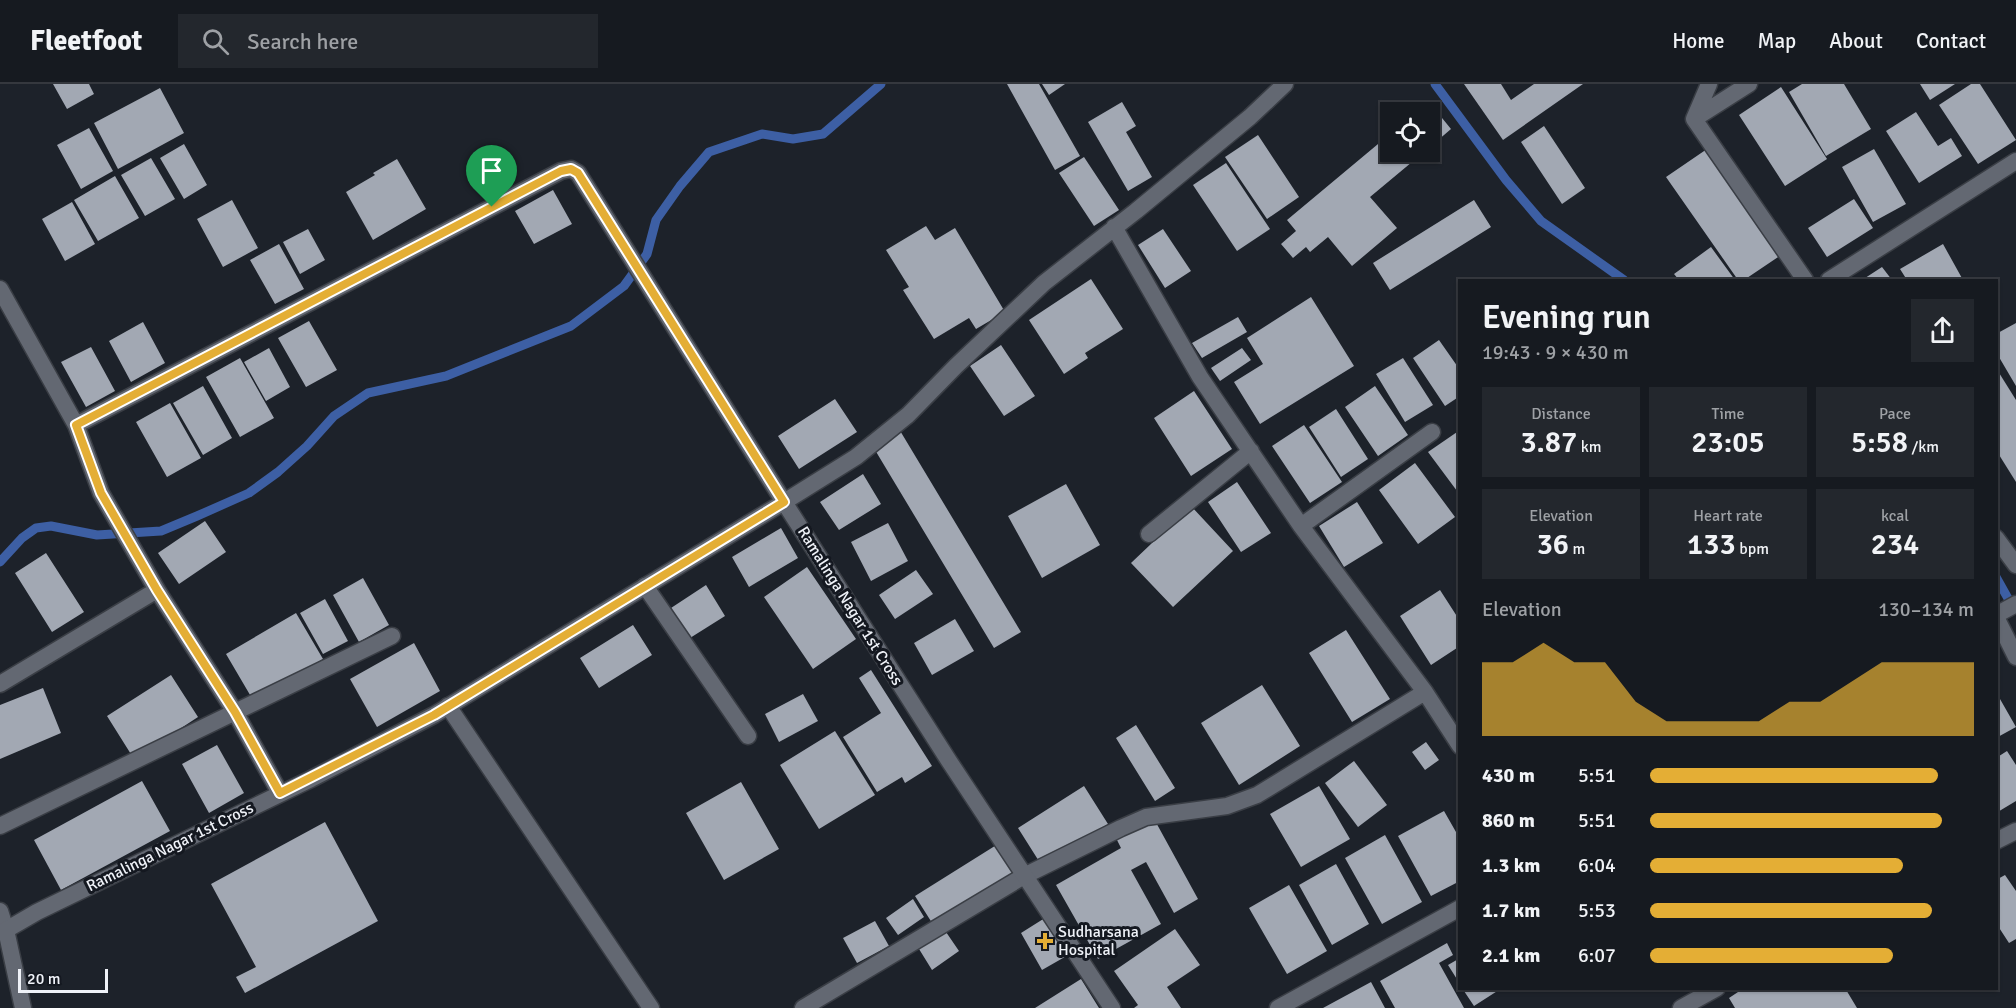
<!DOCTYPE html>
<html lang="en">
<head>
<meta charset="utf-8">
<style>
	body { margin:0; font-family:Signika,sans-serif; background:#23272d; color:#f1f3f6; height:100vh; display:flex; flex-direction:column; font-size:22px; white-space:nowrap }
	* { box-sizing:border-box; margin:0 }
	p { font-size:20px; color:#9ea1a5 }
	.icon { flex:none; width:33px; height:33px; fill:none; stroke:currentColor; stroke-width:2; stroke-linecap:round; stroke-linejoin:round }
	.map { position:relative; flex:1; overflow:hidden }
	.details { position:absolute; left:1458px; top:195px; width:540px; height:711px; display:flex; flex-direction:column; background:#161a20; border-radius:0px; box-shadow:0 2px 4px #0004,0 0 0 2px #35383e }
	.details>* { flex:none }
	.tools { position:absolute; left:1380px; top:18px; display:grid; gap:12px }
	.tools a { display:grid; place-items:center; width:60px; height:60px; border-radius:0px; background:#161a20; box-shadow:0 2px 4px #0004,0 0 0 2px #35383e; font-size:30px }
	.scale { position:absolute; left:18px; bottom:15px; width:90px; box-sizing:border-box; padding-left:6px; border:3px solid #eff2f8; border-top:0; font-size:16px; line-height:21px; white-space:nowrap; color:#eff2f8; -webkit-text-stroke:4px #141820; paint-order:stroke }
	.pin { position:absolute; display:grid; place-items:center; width:51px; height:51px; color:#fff; margin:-62px -26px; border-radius:50% 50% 50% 0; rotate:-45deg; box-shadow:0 0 6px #0007 }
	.pin .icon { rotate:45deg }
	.round { display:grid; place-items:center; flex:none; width:63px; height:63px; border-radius:0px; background:#23272d }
	.headline { display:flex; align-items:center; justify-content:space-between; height:102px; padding:0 24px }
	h1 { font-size:33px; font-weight:600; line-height:45px }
	.metrics { display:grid; grid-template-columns:repeat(3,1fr); gap:9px; height:102px; padding:6px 24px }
	.metrics div { display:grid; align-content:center; border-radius:0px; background:#23272d; text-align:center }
	.metrics b { font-size:30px; font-weight:600 }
	.metrics small { font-size:16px; font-weight:400 }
	.metrics p { font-size:16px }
	.chart { height:168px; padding:12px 24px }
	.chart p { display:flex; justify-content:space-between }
	.chart svg { width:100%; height:108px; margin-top:6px; fill:#e4ae35; opacity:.7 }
	ul { padding:0 24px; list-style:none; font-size:20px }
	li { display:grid; grid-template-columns:96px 72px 1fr; align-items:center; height:45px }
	li i { height:15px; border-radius:8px; background:#e4ae35 }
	header { display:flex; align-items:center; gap:36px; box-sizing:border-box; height:84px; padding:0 30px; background:#161a20; border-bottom:2px solid #35383e }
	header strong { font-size:28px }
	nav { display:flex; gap:33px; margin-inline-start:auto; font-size:21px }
	.search { width:420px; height:54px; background:#23272d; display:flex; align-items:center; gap:15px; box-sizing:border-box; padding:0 21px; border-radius:0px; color:#9ea1a5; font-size:22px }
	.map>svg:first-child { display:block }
</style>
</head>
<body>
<header>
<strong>Fleetfoot</strong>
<div class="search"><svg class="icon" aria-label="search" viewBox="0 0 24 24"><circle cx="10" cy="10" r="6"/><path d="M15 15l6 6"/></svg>Search here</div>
<nav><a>Home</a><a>Map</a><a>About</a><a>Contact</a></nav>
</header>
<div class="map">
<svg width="2016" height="924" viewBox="0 0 2016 924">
	<rect width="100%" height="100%" fill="#1d222a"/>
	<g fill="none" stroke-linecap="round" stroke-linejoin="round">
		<path stroke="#3d5fa4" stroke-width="9" d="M1435,0l71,96 35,41 83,59
			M0,478l22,-24 14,-10 15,-2 46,9 64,-4 36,-15 52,-23 29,-21 29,-26 27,-30 34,-23 78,-17 125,-50 53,-40 23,-32 9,-34 24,-34 29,-34 53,-18 31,5 30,-5 58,-50
			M1996,493l18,32"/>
	</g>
	<path fill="#a2a8b3" d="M53,0h36l5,10 -27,15z
		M1007,0h32l41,72 -25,14z
		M1042,0h23l-16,11z
		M1464,0h37l10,16 23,-16h49l-80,56z
		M1802,0h42l27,45 -45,27 -37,-64z
		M1920,0h35l-25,16z
		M1971,0h9l36,56 -38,24 -39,-59z
		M1781,3l46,72 -42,27 -46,-71z
		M160,4l24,45 -66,36 -24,-46z
		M1122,18l14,24 -10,6 26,45 -24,14 -40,-69z
		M1429,18l22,27 -21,18v-35h-14z
		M1916,28l22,34 13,-8 11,18 -43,27 -33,-52z
		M1544,42l41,62 -23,16 -41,-62z
		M89,44l24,43 -32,18 -24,-44z
		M1390,50v18h34l-54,45 27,31 -45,38 -24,-29 -18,15 -4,-5 -13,11 -12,-14 15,-13 -9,-11z
		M1258,51l41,62 -32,22 -42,-62z
		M184,60l23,41 -23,14 -24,-41z
		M1707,65l74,106 -37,25h-6l-72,-103z
		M1874,65l32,55 -33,18 -31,-55z
		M1084,73l35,53 -25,16 -35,-53z
		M151,74l24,41 -30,17 -24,-41z
		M397,75l29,50 -53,31 -27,-48 29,-17 -2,-2z
		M1226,79l44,66 -33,22 -44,-66z
		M115,92l24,42 -41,23 -24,-41z
		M553,106l19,34 -38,20 -19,-33z
		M1854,115l19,29 -46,29 -19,-29z
		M232,116l26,48 -35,19 -26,-48z
		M1474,116l17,27 -101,63 -17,-27z
		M72,118l23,42 -30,17 -23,-42z
		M926,142l9,14 20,-12 50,84 -29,17 -7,-11 -35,21 -31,-49 6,-3 -23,-37z
		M308,145l17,31 -25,14 -17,-32z
		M1163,145l28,42 -26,17 -27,-43z
		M279,160l25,45 -29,15 -25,-44z
		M1943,160l20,36h-56l-7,-11z
		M1711,163l24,33h-56l-5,-6z
		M1882,183l10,13h-30z
		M1091,195l32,50 -38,24 3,5 -24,16 -35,-54z
		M1311,213l43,69 -94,58 -26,-42 29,-18 -16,-26z
		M1238,233l9,15 -45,26 -10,-15z
		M309,237l28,49 -31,17 -28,-49z
		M143,238l22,41 -34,19 -22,-41z
		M2016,239v63l-20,-34v-18z
		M1439,256l21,30v26l-15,10 -32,-48z
		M1001,261l34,51 -31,20 -34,-50z
		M91,263l24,44 -29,16 -25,-45z
		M269,264l21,39 -24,14 -22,-39z
		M1242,264l9,12 -31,21 -9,-13z
		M240,274l34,60 -34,19 -34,-60z
		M1403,274l30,47 -28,17 -29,-48z
		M1996,284l20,32v82l-20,-32z
		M203,302l29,52 -29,17 -30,-52z
		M1375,302l33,49 -30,21 -33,-49z
		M1194,307l38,58 -41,27 -37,-58z
		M835,315l22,33 -58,37 -21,-33z
		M170,319l31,55 -34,19 -31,-55z
		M1336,325l32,50 -27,18 -32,-50z
		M1304,341l38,57 -32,21 -38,-57z
		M899,345l122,203 -27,16 -122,-203z
		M1460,346v65l-32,-43z
		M1415,379l40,54 -37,27 -39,-54z
		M863,390l18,30 -42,26 -19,-28z
		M1237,398l34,51 -30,19 -33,-50z
		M1066,400l34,61 -58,33 -34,-62z
		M1357,418l26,41 -39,24 -25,-41z
		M1191,422l42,45 -60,56 -42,-44z
		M205,437l21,31 -47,32 -21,-31z
		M888,439l20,38 -37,20 -20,-39z
		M781,444l17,30 -49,29 -17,-30z
		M46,469l38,59 -32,20 -37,-59z
		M807,483l49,72 -43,30 -49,-72z
		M916,486l17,24 -38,25 -16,-24z
		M363,494l26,47 -30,17 -26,-47z
		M706,501l19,31 -35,22 -19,-30z
		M1440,506l20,31v25l-29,19 -31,-49z
		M325,515l23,42 -25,13 -23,-41z
		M296,529l27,46 -70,41 -27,-46z
		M955,535l19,32 -42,24 -18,-32z
		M633,541l19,30 -53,33 -19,-30z
		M1346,546l44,69 -38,23 -43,-69z
		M414,559l26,48 -63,36 -27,-48z
		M871,586l61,96 -27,17 -3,-6 -25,15 -34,-55 38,-24 -22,-35z
		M171,591l27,42 -64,42 -27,-43z
		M1262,601l38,61 -61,39 -38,-62z
		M43,604l18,45 -61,26v-54z
		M1996,608l20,35 -20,11z
		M803,610l15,27 -39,21 -14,-28z
		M1136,641l39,63 -20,13 -39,-63z
		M835,647l40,64 -56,34 -39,-64z
		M1426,658l13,18 -14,10 -13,-18z
		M217,661l27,48 -35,20 -27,-49z
		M2007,667l9,14v36l-20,12v-55z
		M1354,677l33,44 -29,22 -33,-44z
		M142,697l28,50 -109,59 -27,-50z
		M741,698l38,67 -55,31 -38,-67z
		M1084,702l24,38 -66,42 -24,-38z
		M1319,702l31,53 -49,28 -31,-53z
		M1444,727l16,28v42l-29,15 -33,-60z
		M1153,733l45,82 -24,14 -28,-51 -15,8 30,54 -63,35 -42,-74 65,-37 -5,-10z
		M325,738l53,99 -133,72 -9,-16 20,-10 -45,-83z
		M1385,751l37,67 -40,22 -37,-66z
		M998,760l19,30 -83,52 -19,-30z
		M1336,780l33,60 -37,21 -33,-60z
		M2005,791l11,16v48l-7,4 -13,-20v-43z
		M1289,801l38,66 -40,23 -38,-66z
		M913,815l11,18 -26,18 -12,-17z
		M1048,832l22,38 -28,16 -21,-37z
		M875,837l14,25 -32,17 -14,-25z
		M1175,845l25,36 -33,22 14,21h-47l4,-3 -24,-34z
		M946,848l13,19 -27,19 -13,-21z
		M1447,859l6,12 -14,8 25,45h-69l-15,-27z
		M1460,874v26l-12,-19z
		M1081,895l18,29h-64z
		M1371,898l14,26h-62z
		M1462,904h40l-28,18z
		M1744,904h101l12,20h-122l-6,-10z"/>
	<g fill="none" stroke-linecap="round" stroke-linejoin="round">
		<g stroke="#3a3e45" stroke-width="19">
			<path id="minor" d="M1709,0l-15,35 111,161
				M1694,35l55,-35
				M1114,143l86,150 101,149 124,166 35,54
				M1829,196l187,-119
				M0,205l76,136 25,68 56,97 78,122 45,81
				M76,341l485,-254 10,-2 7,4 206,329 72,-45 52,-42 48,-49 88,-83 92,-72 114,-94 35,-33
				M1301,442l131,-94
				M1149,450l102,-83
				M1996,454l20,27
				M645,502l103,150
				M1996,533l20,40
				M0,600l157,-94
				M448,622l203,302
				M0,742l392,-190
				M1996,757l20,-10
				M0,827l6,19
				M803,924l221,-132 97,-48 25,-11 81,-11 30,-11 168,-103
				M1681,924l36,-20"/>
		</g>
		<g stroke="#3a3e45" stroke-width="19">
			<path id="tertiary" d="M1996,531l20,-11
				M23,924l-17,-78 31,-18 274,-133 123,-64 350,-213 165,259 163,247
				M1278,924l182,-100"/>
		</g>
		<use href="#minor" stroke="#636872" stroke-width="16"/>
		<use href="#tertiary" stroke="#636872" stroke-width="16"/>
	</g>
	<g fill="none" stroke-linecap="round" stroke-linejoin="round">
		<g stroke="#fff" stroke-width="12">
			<path id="route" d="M571,85l7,4 206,329 -350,213 -154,78 -45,-81 -78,-122 -56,-97 -25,-68 485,-254z"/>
		</g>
		<use href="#route" stroke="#e4ae35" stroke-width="8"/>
	</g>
	<path fill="#e4ae35" stroke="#141820" stroke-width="2" d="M1042 848h6v6h6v6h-6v6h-6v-6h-6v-6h6z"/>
	<g text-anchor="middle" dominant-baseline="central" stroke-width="6" stroke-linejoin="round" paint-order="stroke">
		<g font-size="16" fill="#eff2f8" stroke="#141820">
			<text transform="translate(850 522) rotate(58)">Ramalinga Nagar 1st Cross</text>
			<text transform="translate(170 763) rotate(-26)">Ramalinga Nagar 1st Cross</text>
		</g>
		<g font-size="16" fill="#eff2f8" stroke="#141820" text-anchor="start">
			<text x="1058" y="848">Sudharsana<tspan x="1058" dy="18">Hospital</tspan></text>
		</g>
	</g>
</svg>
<div class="tools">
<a><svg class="icon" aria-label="locate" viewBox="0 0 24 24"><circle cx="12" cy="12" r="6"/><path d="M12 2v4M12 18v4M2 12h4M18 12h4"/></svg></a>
</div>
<div class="scale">20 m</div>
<div class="pin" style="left:492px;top:123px;background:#1e9e55"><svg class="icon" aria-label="arrive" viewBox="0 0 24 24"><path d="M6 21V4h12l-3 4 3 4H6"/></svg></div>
<section class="details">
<div class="headline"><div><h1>Evening run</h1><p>19:43 · 9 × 430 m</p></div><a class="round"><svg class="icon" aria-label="share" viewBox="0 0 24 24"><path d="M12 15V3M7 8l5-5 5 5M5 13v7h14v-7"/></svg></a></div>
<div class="metrics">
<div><p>Distance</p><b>3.87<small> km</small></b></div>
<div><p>Time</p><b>23:05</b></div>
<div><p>Pace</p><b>5:58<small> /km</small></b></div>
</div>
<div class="metrics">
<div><p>Elevation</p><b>36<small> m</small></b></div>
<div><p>Heart rate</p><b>133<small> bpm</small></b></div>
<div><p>kcal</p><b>234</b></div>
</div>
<div class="chart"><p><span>Elevation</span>130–134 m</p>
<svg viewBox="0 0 160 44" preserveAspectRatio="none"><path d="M0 44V14L10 14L20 6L30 14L40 14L50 30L60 38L70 38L80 38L90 38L100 30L110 30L120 22L130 14L140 14L150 14L160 14V44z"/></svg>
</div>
<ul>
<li><b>430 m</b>5:51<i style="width:89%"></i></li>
<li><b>860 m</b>5:51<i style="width:90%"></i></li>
<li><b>1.3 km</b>6:04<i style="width:78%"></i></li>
<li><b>1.7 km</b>5:53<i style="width:87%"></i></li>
<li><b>2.1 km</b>6:07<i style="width:75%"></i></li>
</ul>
</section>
</div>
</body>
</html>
